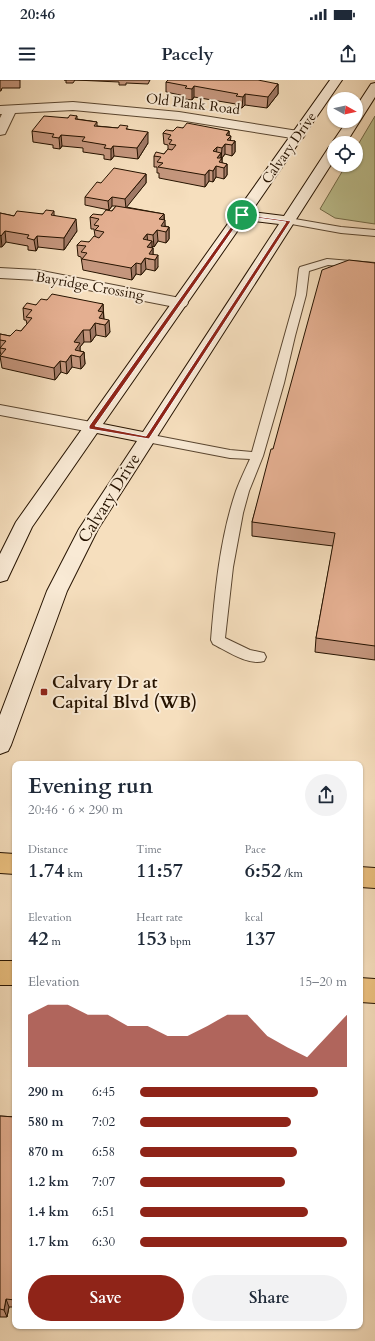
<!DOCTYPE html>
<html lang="en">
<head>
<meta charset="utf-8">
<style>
	body { margin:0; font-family:Cardo,serif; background:#f2f2f3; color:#1f2937; height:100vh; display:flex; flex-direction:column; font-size:15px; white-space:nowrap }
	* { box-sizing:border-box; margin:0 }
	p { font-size:13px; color:#747a83 }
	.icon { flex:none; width:22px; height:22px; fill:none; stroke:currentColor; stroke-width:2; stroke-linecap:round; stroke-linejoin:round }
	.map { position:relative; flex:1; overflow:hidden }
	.side { position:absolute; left:12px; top:681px; width:351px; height:568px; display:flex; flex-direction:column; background:#fff; border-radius:8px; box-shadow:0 1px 3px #0004 }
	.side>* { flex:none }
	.needle { width:26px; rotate:98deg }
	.tools { position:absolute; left:327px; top:12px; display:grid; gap:8px }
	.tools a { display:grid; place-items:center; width:36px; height:36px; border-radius:50%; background:#fff; box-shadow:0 1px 3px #0004; font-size:20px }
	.pin { position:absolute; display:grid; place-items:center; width:34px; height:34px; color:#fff; margin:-17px; border:2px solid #fff; border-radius:50%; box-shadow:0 1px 4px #0007 }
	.round { display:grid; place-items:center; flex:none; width:42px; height:42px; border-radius:21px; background:#f2f2f3 }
	.head { display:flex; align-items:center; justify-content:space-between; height:68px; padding:0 16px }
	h1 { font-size:22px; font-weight:800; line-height:30px }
	.metrics { display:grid; grid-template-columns:repeat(3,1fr); gap:6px; height:68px; padding:4px 16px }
	.metrics div { display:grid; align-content:center }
	.metrics b { font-size:20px; font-weight:800 }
	.metrics small { font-size:11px; font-weight:400 }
	.metrics p { font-size:11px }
	.chart { height:112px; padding:8px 16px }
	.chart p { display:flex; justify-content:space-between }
	.chart svg { width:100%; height:72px; margin-top:4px; fill:#8f2418; opacity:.7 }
	.primary-button { display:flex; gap:8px; margin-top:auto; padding:8px 16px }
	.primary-button a { flex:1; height:46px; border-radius:24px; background:#8f2418; color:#fff; font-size:16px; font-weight:800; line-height:46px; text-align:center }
	.primary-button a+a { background:#f2f2f3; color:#1f2937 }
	ul { padding:0 16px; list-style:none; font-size:13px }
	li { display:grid; grid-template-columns:64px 48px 1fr; align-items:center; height:30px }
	li i { height:10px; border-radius:5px; background:#8f2418 }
	.status { display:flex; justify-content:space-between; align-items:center; height:28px; padding:0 20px; background:#fff; direction:ltr }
	.status svg { height:11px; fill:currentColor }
	header { display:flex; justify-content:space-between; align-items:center; height:52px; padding:0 16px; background:#fff; font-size:18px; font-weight:800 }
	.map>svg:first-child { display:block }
</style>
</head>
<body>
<div class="status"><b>20:46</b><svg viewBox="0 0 49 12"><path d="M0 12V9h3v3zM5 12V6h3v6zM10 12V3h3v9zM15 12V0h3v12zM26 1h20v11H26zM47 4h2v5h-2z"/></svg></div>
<header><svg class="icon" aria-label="menu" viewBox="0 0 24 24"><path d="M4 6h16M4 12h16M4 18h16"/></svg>Pacely<svg class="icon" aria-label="share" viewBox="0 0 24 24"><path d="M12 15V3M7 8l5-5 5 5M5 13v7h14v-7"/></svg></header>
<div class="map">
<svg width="375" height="1261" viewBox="0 0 375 1261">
	<rect width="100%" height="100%" fill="#f6dfbe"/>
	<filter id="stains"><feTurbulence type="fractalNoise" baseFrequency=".005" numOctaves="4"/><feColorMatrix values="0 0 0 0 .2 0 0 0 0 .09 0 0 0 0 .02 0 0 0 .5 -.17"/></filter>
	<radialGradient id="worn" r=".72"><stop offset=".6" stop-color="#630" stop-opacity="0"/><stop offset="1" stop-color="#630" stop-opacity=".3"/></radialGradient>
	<path fill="#bdc190" stroke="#726a48" d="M375,36v108l-40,-6 -15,-9 26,-44h10v-17z"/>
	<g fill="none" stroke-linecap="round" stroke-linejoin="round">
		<g stroke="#5a4630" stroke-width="2">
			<path id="lane" d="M289,138l52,9 34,3v6l-34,-3 -55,-10 -2,-2z
				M327,179l48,4v6l-47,-4 -19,6 -3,24 -11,41 -11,47 -21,73 -14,35 -6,22 -10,54 -8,71 25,12 14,3 2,4 -2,4c-16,5 -37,-10 -51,-17l-2,-4c4,-49 9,-102 25,-149 4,-11 9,-21 14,-32l-20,-1 -83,-16 -4,-1 -2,-3 2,-3 4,-1 83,16 22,2 44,-157 3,-26 1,-2z"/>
		</g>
		<g stroke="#5a4630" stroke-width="2">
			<path id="street" d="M73,22l106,10 119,19 5,1 2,3 -2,3 -5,1 -119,-19 -106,-10 -58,3 -10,21 -5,1v-17l2,-4h-2v-8z
				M0,188l37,2 143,28 6,2 2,3 -2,3 -6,2 -143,-28 -37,-2z
				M0,325l91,17 6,1 3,4 -3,4 -6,1 -91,-17z"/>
		</g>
		<g stroke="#261300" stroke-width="2">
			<path id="secondary" d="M330,0h12l-91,132 33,4 45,-69 5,-1v14l-236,369 -31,62 -56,154 -3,6 -8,3v-39l47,-124 32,-62 58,-88 -40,-8 -65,94 -25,53 -7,2v-28l16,-32zM245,140l34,4 -136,208 -40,-8z
				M375,3v14l-29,46h-12v2l-2,-2 15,-22h9v-14l15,-23z"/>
		</g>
		<g stroke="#261300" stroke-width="2">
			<path id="highway" d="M0,773l15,1v20l-15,-1z
				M360,787l15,1v20l-15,-1z
				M0,881h15v24h-15z
				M360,898l15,1v24l-15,-1z"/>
		</g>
		<use href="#lane" fill="#f9ead5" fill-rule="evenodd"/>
		<use href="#street" fill="#f9ead5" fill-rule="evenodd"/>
		<use href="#secondary" fill="#f9ead5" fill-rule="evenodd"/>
		<use href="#highway" fill="#ebc07f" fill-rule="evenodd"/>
	</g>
	<path fill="#c4967d" stroke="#261300" d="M0,0h20v8h-18l-1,3h-1z
		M64,0h86l-2,4 -22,-1v2h-7v-3l-44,-2 -2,3h-7v-3z
		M166,2l112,2v10l-11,14 -22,-3 -3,3 -6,-1v-3l-42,-7 -2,3 -7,-1v-3l-19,-4z
		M77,36v3l20,3v4l31,3 20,14 -10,16 -24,-3 -3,4 -7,-1v-4l-21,-3v-4l-21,-2 -2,3 -7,-1v-3l-20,-3 -1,-11 36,-13z
		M183,48l46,3v4l1,6h5v11l-3,4 -7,-2 -3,4v5l5,1v11l-3,4 -8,-2 -3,5 -4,-1 -4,6 -46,-9v-5h-2v-6h-3v-11l10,-2 4,-5v-4l-4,-1 -1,-11 10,-2z
		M146,94v9l-20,24 38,7 1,12 4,1v12l-3,4 -8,-2 -4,6 -2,-1v2h1v6l5,13 -3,4 -9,-2 -5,6 -5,-1 -4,6 -49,-10 -2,-13 -3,-1 -1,-11 12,-3 7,-5 -1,-1 -1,-7h-3l-1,-12 12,-2 10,-4 4,-5h-4l-3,4 -24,-5v-8l16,-14z
		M54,131v4l23,16 -13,19 -26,-3 -2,4 -8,-1v-4l-22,-4 -4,5h-2v-34l14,3 29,-2z
		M375,183v397l-60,-8 1,-14 17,-92 -81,-10v-14l21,-73z
		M47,220l56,4 1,15 6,13 -4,5 -10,-2 -5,7h-7l-4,5v4l4,1 1,12 -4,5 -9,-2 -5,7 -6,-2 -6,8 -53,-12 -2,-12 1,-1 -1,-4v-17l10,2 11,-5 6,-7 -1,-4h-2l-1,-12 13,-3z
		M0,1036l15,1v190h-6l-2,10h-7z"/>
	<path fill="#a07a66" stroke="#261300" d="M278,4v10l-11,14 1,-11z
		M194,6v11l-2,3v-11z
		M245,14v11l-3,3 1,-11z
		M229,51v6l2,-1 -1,8h-4v-9z
		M148,52v11l-10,16 -1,-11z
		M61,55l1,11 -2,3 -1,-11z
		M235,61v11l-3,4v-11z
		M225,64v10l-4,5 1,-11z
		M113,66l1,10 -3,4v-11z
		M217,67l-1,11 -3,-7z
		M221,73v7l1,-2v9l-5,-1v-8z
		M227,84v11l-3,4v-11z
		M216,86v11l-3,5v-11z
		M209,90v11l-4,6v-12z
		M146,94v9l-20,25 -1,-9z
		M112,117v9l-3,4 -1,-9z
		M164,134v7l1,-1v11l-4,-1 -1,1 -1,-12z
		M76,139l1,12 -13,19v-12z
		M169,147v12l-3,4v-11z
		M157,150l1,11 -4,6 -1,-12z
		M5,151l1,11 -4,5 -1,-11z
		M147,154l1,12 -5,-7z
		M37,156l1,11 -2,4 -2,-11z
		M152,161v8l1,-1v11h-5l-1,-12z
		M158,175v12l-3,4v-11z
		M145,178l1,11 -5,6v-11z
		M136,183v11l-4,6 -1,-12z
		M103,224l1,20h-5l-1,-13z
		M109,240l1,12 -4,5 -1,-12z
		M95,243l1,12 -5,7 -1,-12z
		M83,250l1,12 -4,5v8l-5,1 -1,-14z
		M84,272l1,12 -4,5 -1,-12z
		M71,275l1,12 -5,7 -1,-12z
		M60,281l1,11 -6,8 -1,-12z
		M6,1219l3,8 -2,10 -3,-7z"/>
	<path fill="#e4af91" stroke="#261300" d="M168,0h90l20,4 -10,13 -23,-3 -2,3 -7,-1 2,-2 -44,-8 -2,3 -7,-1 2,-2 -21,-4z
		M70,35l7,1 -2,3 22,3 -3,4 24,2 2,-3 8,1 -2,3 22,3 -11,16 -24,-2 -2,3 -7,-1 2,-3 -24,-4 3,-4 -24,-2 -2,3 -7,-1 2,-3 -22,-3 12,-15 24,2z
		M187,43l42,8 -3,4 5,1 -4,4 8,1 -3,4 -7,-1 -3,4 -5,-1 -4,4 8,2 -4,5h5l-3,4 8,2 -3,4 -8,-2 -3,5 -4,-1 -4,5 -47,-8 5,-4 -6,-1 4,-5 -7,-1 2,-4 8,2 4,-5 4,1 4,-5 -7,-1 3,-4 -4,-1 3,-4 -8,-2 3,-3 7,1 4,-4 6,1z
		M114,88l32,6 -21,25 -13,-2 -4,4 -23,-4 12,-15 4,1z
		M116,126l48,8 -5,5 6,1 -4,6 8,1 -3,5 -9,-2 -4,5 -6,-1 -4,5 9,2 -5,6 6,1 -4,6 9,1 -3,5 -10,-2 -4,6 -5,-1 -5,5 -49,-9 5,-6 -6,-1 5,-6 -9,-1 4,-4 8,1 5,-6 5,2 5,-6 -9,-2 4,-4 -5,-1 5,-6 -9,-2 3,-3 9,1 4,-5 6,1z
		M46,130l8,1 -3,4 25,4 -12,19 -27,-2 -3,4 -7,-2 2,-3 -24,-4 -4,5 -1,-1v-22l14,3 3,-5 26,3z
		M349,180l26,3v383l-59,-8 19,-105 -83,-11 19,-73h2l49,-179z
		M52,214l51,10 -5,7 5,1 -4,6 10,2 -4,5 -10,-2 -5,7h-7l-9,12 6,1 -5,7 9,2 -4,5 -9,-2 -5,7 -6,-1 -6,7 -54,-12 6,-7 -6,-1 6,-7 -6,-1v-6l10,2 6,-6 5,1 11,-13 -6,-1 6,-7 -9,-2 4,-5 9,2 5,-6 6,1z
		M0,1036l15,1v183l-9,-1 -2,11 -4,-1z"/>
	<path fill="#8f2418" stroke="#fff" fill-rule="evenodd" d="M240,134l51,7 -142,218 -60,-10v-3zM243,136l43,6 -140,214 -51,-10z"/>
	<rect fill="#8f2418" stroke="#f9ead5" stroke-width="1.5" x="40" y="608" width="8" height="8" rx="2"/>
	<g text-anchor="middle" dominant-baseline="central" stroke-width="4" stroke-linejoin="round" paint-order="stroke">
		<g font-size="14" fill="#261300" stroke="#f9ead5">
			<text transform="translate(193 24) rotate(7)">Old Plank Road</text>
			<text transform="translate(289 68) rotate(-55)">Calvary Drive</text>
			<text transform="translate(90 206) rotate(10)">Bayridge Crossing</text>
		</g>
		<g font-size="17" fill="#261300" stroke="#f9ead5">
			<text transform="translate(109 418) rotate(-58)">Calvary Drive</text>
		</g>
		<g font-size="17" font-weight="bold" fill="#261300" stroke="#f9ead5" text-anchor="start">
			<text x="52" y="602">Calvary Dr at<tspan x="52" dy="20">Capital Blvd (WB)</tspan></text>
		</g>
	</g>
	<rect width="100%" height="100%" filter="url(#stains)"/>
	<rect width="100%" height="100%" fill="url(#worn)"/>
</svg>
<div class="tools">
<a><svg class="needle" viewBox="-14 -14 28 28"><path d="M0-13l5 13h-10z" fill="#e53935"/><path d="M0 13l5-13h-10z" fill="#747a83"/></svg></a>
<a><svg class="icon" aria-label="locate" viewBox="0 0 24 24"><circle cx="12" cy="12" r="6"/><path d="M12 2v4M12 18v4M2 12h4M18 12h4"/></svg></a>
</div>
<div class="pin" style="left:242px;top:135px;background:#1e9e55"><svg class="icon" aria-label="arrive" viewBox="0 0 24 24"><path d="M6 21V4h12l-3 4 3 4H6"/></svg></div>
<section class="side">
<div class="head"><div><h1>Evening run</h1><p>20:46 · 6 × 290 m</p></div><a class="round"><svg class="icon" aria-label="share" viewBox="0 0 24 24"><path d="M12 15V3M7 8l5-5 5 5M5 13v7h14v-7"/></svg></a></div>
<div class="metrics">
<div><p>Distance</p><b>1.74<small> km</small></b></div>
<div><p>Time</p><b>11:57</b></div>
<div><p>Pace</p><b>6:52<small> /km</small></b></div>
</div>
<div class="metrics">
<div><p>Elevation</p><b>42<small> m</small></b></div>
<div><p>Heart rate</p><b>153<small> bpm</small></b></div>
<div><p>kcal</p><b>137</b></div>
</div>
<div class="chart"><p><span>Elevation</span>15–20 m</p>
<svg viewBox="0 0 160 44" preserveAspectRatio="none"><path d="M0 44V12L10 6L20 6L30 12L40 12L50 19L60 19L70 25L80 25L90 19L100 12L110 12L120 25L130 32L140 38L150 25L160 12V44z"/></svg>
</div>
<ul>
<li><b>290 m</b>6:45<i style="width:86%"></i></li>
<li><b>580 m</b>7:02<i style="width:73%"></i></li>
<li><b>870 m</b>6:58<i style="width:76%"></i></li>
<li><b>1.2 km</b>7:07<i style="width:70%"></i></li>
<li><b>1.4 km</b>6:51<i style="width:81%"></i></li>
<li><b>1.7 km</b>6:30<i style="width:100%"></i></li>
</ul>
<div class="primary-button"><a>Save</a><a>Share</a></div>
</section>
</div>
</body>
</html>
